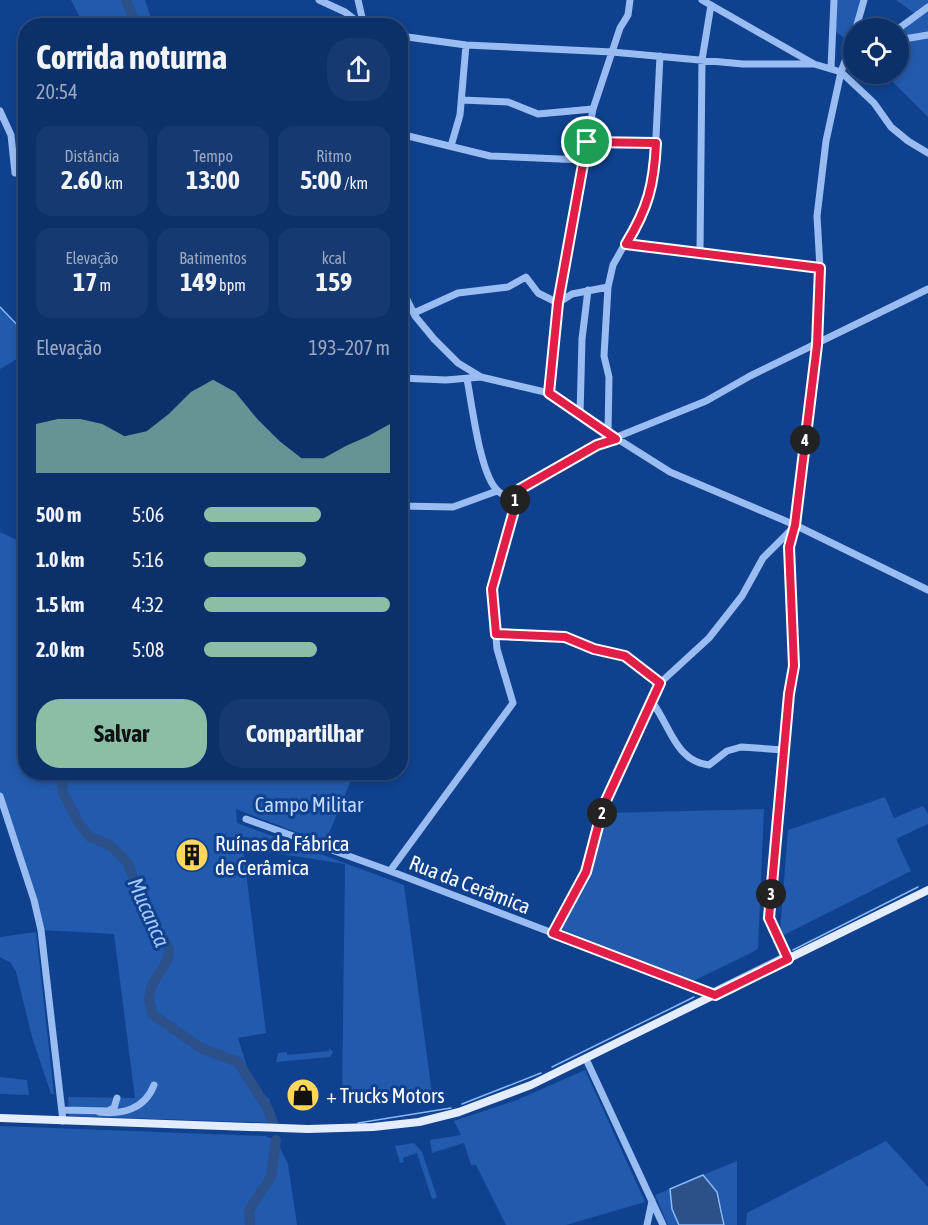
<!DOCTYPE html>
<html lang="pt">
<head>
<meta charset="utf-8">
<style>
	body { margin:0; font-family:"Asap Condensed",sans-serif; background:#153970; color:#f1f3f6; height:100vh; display:flex; flex-direction:column; font-size:22px; white-space:nowrap }
	* { box-sizing:border-box; margin:0 }
	p { font-size:20px; color:#9aa9c1 }
	.icon { flex:none; width:33px; height:33px; fill:none; stroke:currentColor; stroke-width:2; stroke-linecap:round; stroke-linejoin:round }
	.map { position:relative; flex:1; overflow:hidden }
	.panel { position:absolute; left:18px; top:18px; width:390px; height:762px; display:flex; flex-direction:column; background:#0c316a; border-radius:24px; box-shadow:0 3px 9px #0003,0 0 0 2px #2c4c7e }
	.panel>* { flex:none }
	.controls { position:absolute; left:843px; top:18px; display:grid; gap:12px }
	.controls a { display:grid; place-items:center; width:66px; height:66px; border-radius:50%; background:#0c316a; box-shadow:0 3px 9px #0003,0 0 0 2px #2c4c7e; font-size:30px }
	.pin { position:absolute; display:grid; place-items:center; width:51px; height:51px; color:#fff; margin:-26px; border:3px solid #fff; border-radius:50%; box-shadow:0 2px 6px #0007 }
	.km { position:absolute; width:30px; height:30px; margin:-15px; border-radius:50%; background:#222; color:#fff; font-size:16px; line-height:30px; text-align:center }
	.round { display:grid; place-items:center; flex:none; width:63px; height:63px; border-radius:24px; background:#153970 }
	.summary { display:flex; align-items:center; justify-content:space-between; height:102px; padding:0 18px }
	h1 { font-size:33px; font-weight:700; line-height:45px }
	.figures { display:grid; grid-template-columns:repeat(3,1fr); gap:9px; height:102px; padding:6px 18px }
	.figures div { display:grid; align-content:center; border-radius:15px; background:#153970; text-align:center }
	.figures b { font-size:26px; font-weight:700 }
	.figures small { font-size:16px; font-weight:400 }
	.figures p { font-size:16px }
	.chart { height:168px; padding:12px 18px }
	.chart p { display:flex; justify-content:space-between }
	.chart svg { width:100%; height:108px; margin-top:6px; fill:#8abfa5; opacity:.7 }
	.button { display:flex; gap:12px; margin-top:auto; padding:12px 18px }
	.button a { flex:1; height:69px; border-radius:24px; background:#8abfa5; color:#111; font-size:24px; font-weight:700; line-height:69px; text-align:center }
	.button a+a { background:#153970; color:#f1f3f6 }
	ul { padding:0 18px; list-style:none; font-size:20px }
	li { display:grid; grid-template-columns:96px 72px 1fr; align-items:center; height:45px }
	li i { height:15px; border-radius:8px; background:#8abfa5 }
	.map>svg:first-child { display:block }
</style>
</head>
<body>
<div class="map">
<svg width="928" height="1225" viewBox="0 0 928 1225">
	<rect width="100%" height="100%" fill="#10418e"/>
	<path fill="#225aad" d="M71,0h74l8,25h-69z
		M834,0h30l-10,28 -1,16 -21,-15z
		M896,0h32v117l-43,-43h13l1,-45 19,-13z
		M0,307l26,27 -1,20 -25,15z
		M0,532l25,12 1,228 328,1 -29,70 -89,-34 1,14 167,62 28,208 -49,9 -39,3 -2,-2 3,-239 -102,-16 23,185 -28,5 14,45 17,16 8,24 -208,-7 -1,-19 67,1 -21,-164 -73,-4 -41,-134z
		M885,797l9,21 29,-12 5,8v10l-32,15 15,32 -129,65 -2,-5 8,-101z
		M764,809l-6,139 -5,4 -60,29 -132,-52 33,-66 13,-50z
		M36,932l18,162h-3l-19,-57 -16,-65 -5,-9 -11,-6v-20z
		M329,1048l4,4 -3,5 -54,5 2,-9 9,-1v3l42,-4z
		M585,1070l60,132 -79,23h-60l-30,-60h-5l-7,-22 -32,10 -2,-13 31,-5 -7,-14 63,-21z
		M0,1077l27,3 2,15 -29,-1z
		M0,1126l265,10 11,4 12,24 9,61h-297z
		M886,1141l42,46v38h-182l1,-12z
		M414,1143l8,9 15,45 -5,2 -15,-46 -14,5 1,4 -4,1 -5,-17z
		M737,1161v64h-13c1,-15 -9,-40 -21,-50z
		M670,1189l9,36h-11l-13,-30z"/>
	<path fill="#2b508a" stroke="#8ab7f6" stroke-width="1.5" d="M703,1175l14,17 7,33h-45l-7,-16 -2,-20z"/>
	<g fill="none" stroke-linecap="round" stroke-linejoin="round">
		<path stroke="#8ab7f6" stroke-width="1.5" d="M0,307l26,27
			M793,950l125,-63
			M711,990l71,-35
			M552,1067l142,-70
			M462,1104l79,-31
			M358,1123l93,-15"/>
		<path stroke="#2b508a" stroke-width="10" d="M126,0l8,20v6
			M61,772l2,21 17,32 10,12 20,8 17,17 21,52 21,34 -1,11 -16,26 -3,13 3,16 49,34 37,14 30,47 5,14
			M250,1225l-1,-15 22,-33 5,-37"/>
		<path stroke="#99bdf2" stroke-width="7" d="M319,0l26,12 18,14
			M358,0l6,26
			M702,0l112,64 27,8 33,31 17,24 17,14 20,12
			M856,28l8,-28
			M898,29l30,-22
			M400,36l66,9 146,7 131,12h71
			M898,40l30,-5
			M831,68l3,-68
			M462,100l46,2 30,12 55,-5
			M0,111l11,24 4,38
			M400,134l90,22 93,4
			M587,142l69,1
			M451,146l9,-31 6,-70
			M626,244l194,24
			M700,252l2,-192 9,-55
			M400,285l15,31 19,23 24,24 23,14 68,16 18,14 103,65 125,53 133,65
			M414,313l44,-20 50,-6 18,-10 12,16 20,10 14,-9 36,-7
			M400,378l46,2 35,-3
			M467,379c5,25 13,97 31,112 5,5 11,6 17,7
			M549,393l9,-90 35,-194 27,-81 8,-13 2,-15
			M580,415l2,-76 6,-49
			M608,433l1,-56 -5,-21 4,-69 5,-22 36,-64 5,-24 6,-121
			M400,506l53,1 44,-16
			M496,634l69,3 29,12 31,7 35,27
			M652,702c18,23 23,59 57,63l18,-14 14,-4 43,3
			M0,796l34,104 7,30 22,191
			M246,819l144,52 325,124
			M390,871l123,-168 -16,-54 -5,-60 28,-100 77,-44 109,-44 44,-25 178,-87
			M553,933l33,-62 17,-64 57,-124 49,-45 33,-42 21,-38 28,-28
			M788,959l-19,-41 20,-224 5,-28 -5,-119 6,-22 22,-180 3,-77 -3,-52 9,-75 15,-69 13,-36
			M586,1059l77,166
			M63,1110l45,1 6,-3 3,-10
			M99,1112c23,3 46,-3 55,-27
			M647,1225l5,-24"/>
		<path stroke="#e4edff" stroke-width="8" d="M0,1118l308,11 65,-2 46,-5 40,-10 72,-27 397,-195"/>
	</g>
	<g fill="none" stroke-linecap="round" stroke-linejoin="round">
		<g stroke="#fff" stroke-width="12">
			<path id="route" d="M587,142l69,1c-2,42 -8,65 -30,101l194,24 -3,77 -22,180 -6,22 5,119 -5,28 -20,224 19,41 -73,36 -162,-62 33,-61 17,-65 57,-124 -35,-27 -31,-7 -29,-12 -69,-3 -4,-45 28,-100 77,-44 19,-6 -67,-46 9,-90z"/>
		</g>
		<use href="#route" stroke="#e11d48" stroke-width="8"/>
	</g>
	<defs>
		<g id="building-disc" transform="scale(1.725)"><circle r="9.5" fill="#ffd75a" stroke="#10418e"/><path d="M-4-6H4V6H1V3H-1V6H-4ZM-2.5-4.3h1.7v1.8h-1.7ZM.8-4.3h1.7v1.8H.8ZM-2.5-1h1.7V.8h-1.7ZM.8-1h1.7V.8H.8Z" fill="#111"/></g>
		<g id="shop-disc" transform="scale(1.725)"><circle r="9.5" fill="#ffd75a" stroke="#10418e"/><path d="M-5-2.5h2.3a2.7 3.5 0 0 1 5.4 0H5L5.5 6h-11ZM-1.5-2.5h3a1.5 2.3 0 0 0-3 0Z" fill="#111"/></g>
	</defs>
	<g fill-rule="evenodd">
		<use href="#building-disc" x="192" y="855"/>
		<use href="#shop-disc" x="303" y="1095"/>
	</g>
	<g text-anchor="middle" dominant-baseline="central" stroke-width="6" stroke-linejoin="round" paint-order="stroke">
		<g font-size="21" fill="#c0d9fd" stroke="#10418e">
			<text x="309" y="804">Campo Militar</text>
		</g>
		<g font-size="21" fill="#fff" stroke="#10418e" text-anchor="start">
			<text x="215" y="843">Ruínas da Fábrica<tspan x="215" dy="24">de Cerâmica</tspan></text>
			<text x="326" y="1095">+ Trucks Motors</text>
		</g>
		<g font-size="21" fill="#fff" stroke="#10418e">
			<text transform="translate(470 884) rotate(21)">Rua da Cerâmica</text>
		</g>
		<g font-size="22" font-style="italic" fill="#a4c7fa" stroke="#10418e">
			<text transform="translate(149 912) rotate(66)">Mucanca</text>
		</g>
	</g>
</svg>
<div class="controls">
<a><svg class="icon" aria-label="locate" viewBox="0 0 24 24"><circle cx="12" cy="12" r="6"/><path d="M12 2v4M12 18v4M2 12h4M18 12h4"/></svg></a>
</div>
<div class="pin" style="left:587px;top:142px;background:#1e9e55"><svg class="icon" aria-label="arrive" viewBox="0 0 24 24"><path d="M6 21V4h12l-3 4 3 4H6"/></svg></div>
<b class="km" style="left:515px;top:500px">1</b>
<b class="km" style="left:602px;top:813px">2</b>
<b class="km" style="left:771px;top:894px">3</b>
<b class="km" style="left:805px;top:440px">4</b>
<section class="panel">
<div class="summary"><div><h1>Corrida noturna</h1><p>20:54</p></div><a class="round"><svg class="icon" aria-label="share" viewBox="0 0 24 24"><path d="M12 15V3M7 8l5-5 5 5M5 13v7h14v-7"/></svg></a></div>
<div class="figures">
<div><p>Distância</p><b>2.60<small> km</small></b></div>
<div><p>Tempo</p><b>13:00</b></div>
<div><p>Ritmo</p><b>5:00<small> /km</small></b></div>
</div>
<div class="figures">
<div><p>Elevação</p><b>17<small> m</small></b></div>
<div><p>Batimentos</p><b>149<small> bpm</small></b></div>
<div><p>kcal</p><b>159</b></div>
</div>
<div class="chart"><p><span>Elevação</span>193–207 m</p>
<svg viewBox="0 0 160 44" preserveAspectRatio="none"><path d="M0 44V24L10 22L20 22L30 24L40 29L50 27L60 20L70 11L80 6L90 11L100 22L110 31L120 38L130 38L140 33L150 29L160 24V44z"/></svg>
</div>
<ul>
<li><b>500 m</b>5:06<i style="width:63%"></i></li>
<li><b>1.0 km</b>5:16<i style="width:55%"></i></li>
<li><b>1.5 km</b>4:32<i style="width:100%"></i></li>
<li><b>2.0 km</b>5:08<i style="width:61%"></i></li>
</ul>
<div class="button"><a>Salvar</a><a>Compartilhar</a></div>
</section>
</div>
</body>
</html>
